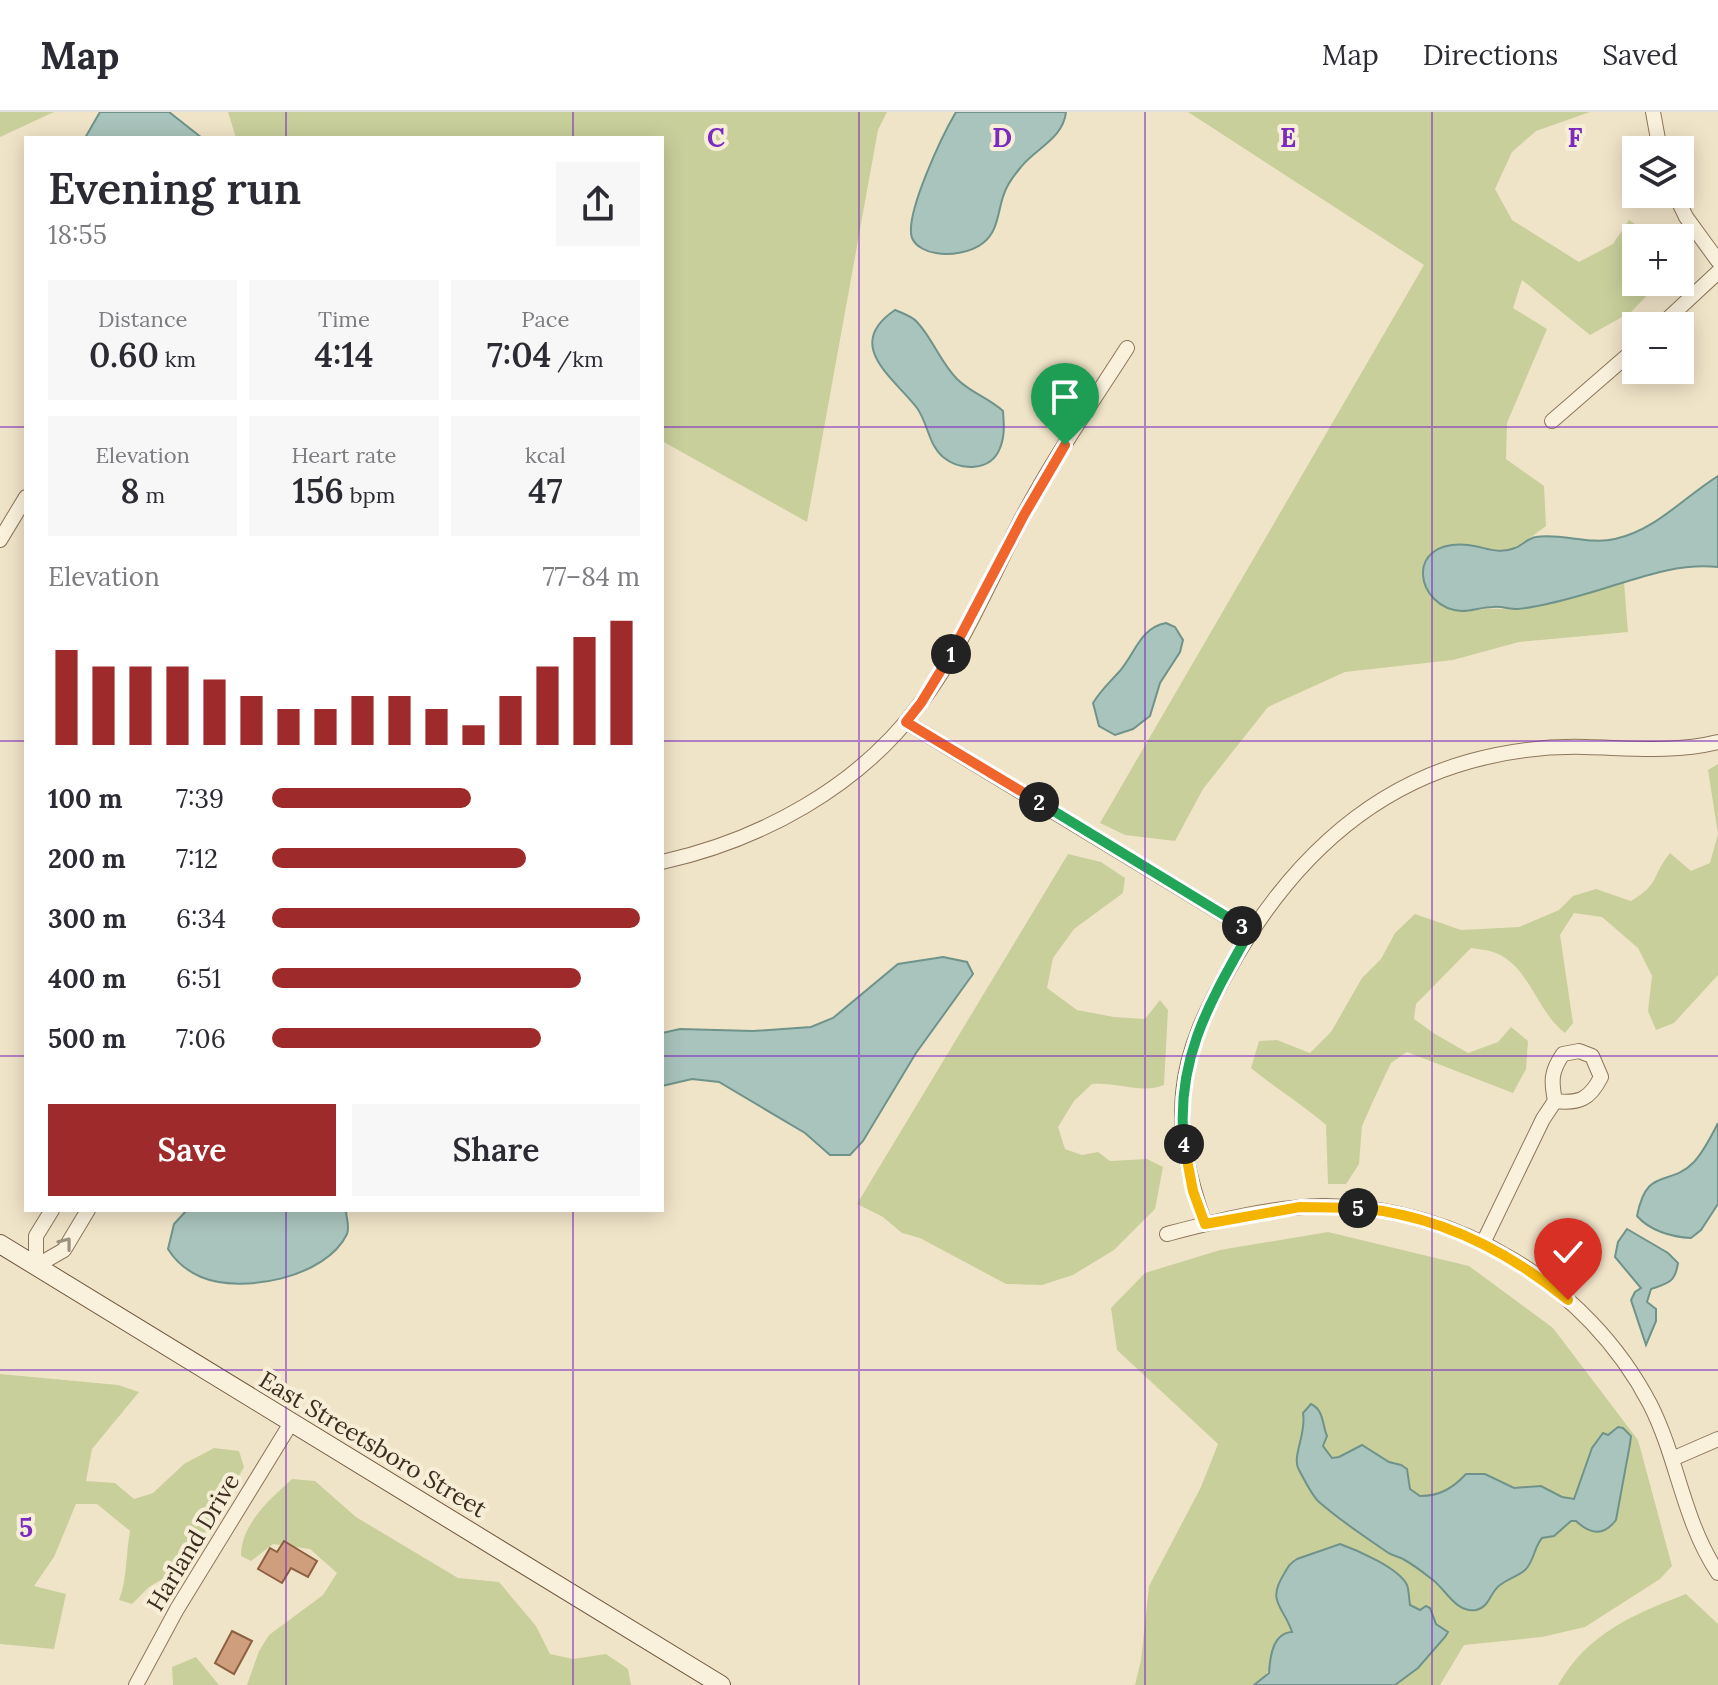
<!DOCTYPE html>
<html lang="en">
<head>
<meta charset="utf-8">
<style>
	body { margin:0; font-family:Lora,serif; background:#f7f7f7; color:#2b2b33; height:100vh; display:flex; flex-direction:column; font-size:30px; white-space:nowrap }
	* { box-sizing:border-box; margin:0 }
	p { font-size:26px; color:#7c7c81 }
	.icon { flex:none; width:44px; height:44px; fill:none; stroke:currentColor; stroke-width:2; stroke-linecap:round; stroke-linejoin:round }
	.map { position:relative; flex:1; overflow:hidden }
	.side { position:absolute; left:24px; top:24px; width:640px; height:1076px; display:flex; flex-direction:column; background:#fff; border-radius:0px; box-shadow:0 4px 20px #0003 }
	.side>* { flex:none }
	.buttons { position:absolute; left:1622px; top:24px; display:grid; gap:16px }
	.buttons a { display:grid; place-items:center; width:72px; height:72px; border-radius:0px; background:#fff; box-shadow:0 4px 20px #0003; font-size:40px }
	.pin { position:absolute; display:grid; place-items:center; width:68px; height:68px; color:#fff; margin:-82px -34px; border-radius:50% 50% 50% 0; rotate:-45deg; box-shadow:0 0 8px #0007 }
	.pin .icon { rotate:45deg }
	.km { position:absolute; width:40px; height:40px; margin:-20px; border-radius:50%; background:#222; color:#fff; font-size:22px; line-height:40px; text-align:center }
	.round { display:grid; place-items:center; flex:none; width:84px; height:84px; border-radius:0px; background:#f7f7f7 }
	.overview { display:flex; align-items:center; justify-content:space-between; height:136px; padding:0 24px }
	h1 { font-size:44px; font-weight:600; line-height:60px }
	.metrics { display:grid; grid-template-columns:repeat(3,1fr); gap:12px; height:136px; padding:8px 24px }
	.metrics div { display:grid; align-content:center; border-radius:0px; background:#f7f7f7; text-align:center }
	.metrics b { font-size:34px; font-weight:600 }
	.metrics small { font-size:22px; font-weight:400 }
	.metrics p { font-size:22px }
	.chart { height:224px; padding:16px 24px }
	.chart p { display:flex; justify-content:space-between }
	.chart svg { width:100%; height:144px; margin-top:8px; stroke:#9e2a2b; stroke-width:6 }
	.button { display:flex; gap:16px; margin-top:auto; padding:16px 24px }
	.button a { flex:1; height:92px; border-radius:0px; background:#9e2a2b; color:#fff; font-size:32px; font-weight:600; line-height:92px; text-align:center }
	.button a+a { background:#f7f7f7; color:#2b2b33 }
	ul { padding:0 24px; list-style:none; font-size:26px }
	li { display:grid; grid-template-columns:128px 96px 1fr; align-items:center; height:60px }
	li i { height:20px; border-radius:10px; background:#9e2a2b }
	header { display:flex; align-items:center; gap:48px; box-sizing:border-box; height:112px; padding:0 40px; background:#fff; border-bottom:2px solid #e1e1e2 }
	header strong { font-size:38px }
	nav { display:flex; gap:44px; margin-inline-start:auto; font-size:28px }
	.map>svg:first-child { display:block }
</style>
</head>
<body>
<header>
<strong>Map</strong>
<nav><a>Map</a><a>Directions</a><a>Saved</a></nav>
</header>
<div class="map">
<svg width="1718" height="1573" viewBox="0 0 1718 1573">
	<rect width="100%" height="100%" fill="#f0e4c8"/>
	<path fill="#c9cf9b" d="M0,0h54l-54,25z
		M228,0h659l-9,18 -71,392 -145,-81v-303h-426z
		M1188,0h402l-54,19 -24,21 -17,37 17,31 67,42 34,-18 16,-24 27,18h-20v44h24l-29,30 -41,23 -68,-55 -9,28 34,21 -40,94 -1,36 38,27 2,40 -31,23 -21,3 -22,-7 -20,-1 -17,7 38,60c18,-4 27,-1 44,-2 37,-3 72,-16 107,-27l4,50 -109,10 -66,18 -108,12 -77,35 -65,82 -28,52 -50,-6 -25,-12 324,-558z
		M1718,652v211l-44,48 -18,7 -8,-19 4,-35 -14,-28 -36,-31 -28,-4 -14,22 13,88 -8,10c-29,-22 -35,-66 -69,-80 -8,-3 -18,-4 -25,-5l-55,56 -2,15 21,15 33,19 30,-11 13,-15 17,14 -2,28 -13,24 -106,-41 -16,11 -17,36 -12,27 -3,38 -13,20h-18l-2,-59c-24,-21 -51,-37 -75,-57l8,-27 18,-1 33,13 21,-21 31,-54 19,-19 14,-26 20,-19 46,16 58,-3 40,-17 14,-14 23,-7 35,12c30,-18 20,-25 39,-48l21,18 19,-8 8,-29 -10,-64z
		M1068,742l33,8 24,16 -2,15 -49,36 -21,29 -6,30 30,22 37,7 31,2 15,-19 8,10 -4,75c-22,9 -46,-3 -72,-1l-18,17 -16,26 7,22 17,6 16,-3 12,9 37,-2 16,8 -8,42 -41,41 -41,25 -31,10 -36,-1 -86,-46 -18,-5 -19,-16 -26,-13z
		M1328,1120l141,34 84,62 85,112 34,126 -12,13 -75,48 -43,10 -78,8 -24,40h-45l23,-17 27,-31c-9,-14 -20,-25 -35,-32l-11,-29 -41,-25 -48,4 -19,7 -12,19 -1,25 14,26 -13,5c-11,22 -3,34 -25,48h-119l6,-25 8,-74 52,-99 17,-43 -101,-94 -6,-42 34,-35 75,-23z
		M0,1262l118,11 21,7 -47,57 -6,32 29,2 19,16 19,-6 31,-29 30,-16 25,3 5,16 -53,95 -42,25 -17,17 -13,-4c8,-19 7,-48 11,-69l-33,-27h-21l-22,53 -20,29 32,8 -12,55 -54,-5z
		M292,1367l23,2 41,36 102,61 41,4 37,44 14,28 23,5 33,-5 22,15 3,16h-384l12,-34 10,-16 54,-40 14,-22 -27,-24 -37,-5 -22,17 -10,-5c0,-32 29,-57 51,-77z
		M1686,1482l32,30v61h-160c30,-52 74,-70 128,-91z
		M196,1545l23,28h-46l-1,-18z"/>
	<path fill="#a9c4bc" stroke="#6f938a" stroke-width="2" d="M100,0h69l33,26h-117z
		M956,0h110c-3,27 -30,36 -45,55 -5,6 -11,14 -14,20 -10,18 -6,42 -24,56 -11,9 -33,13 -47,10 -9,-1 -20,-6 -24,-15 -8,-23 31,-104 44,-126z
		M895,198c7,3 17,6 22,12 16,17 23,40 40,57 14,14 30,18 46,32 1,13 2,25 -3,37 -9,24 -40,23 -57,9 -15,-13 -15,-34 -26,-49 -24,-31 -74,-63 -22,-98z
		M1718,364v91c-47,-5 -91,16 -136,28 -21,6 -43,12 -65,14 -8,0 -16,-3 -24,-2 -11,0 -20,4 -31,4 -46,-2 -60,-72 6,-66 17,2 30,10 47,3 8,-3 13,-10 21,-11 26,-4 53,8 79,2 41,-9 69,-42 103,-63z
		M1166,511l9,4 8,13 -3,12 -20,31 -10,33 -17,13 -18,6 -16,-9 -6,-23c8,-13 15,-19 25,-30 17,-18 21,-45 48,-50z
		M943,845l24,5 6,12 -57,79 -53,88 -13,14h-20l-25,-22 -86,-51 -27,-3 -30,7v-53l18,-4 73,2 58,-4 22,-9 65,-54z
		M1718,1011v81l-17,26 -10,8c-19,-1 -41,-7 -54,-22 10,-51 32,-28 57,-54 10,-11 17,-25 24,-39z
		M187,1098h159c0,8 4,16 1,24 -21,44 -105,60 -146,43 -14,-6 -25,-15 -33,-28l6,-25z
		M1627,1117l41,24 10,10c-3,20 -10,20 -27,26l-4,13 9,7v12l-10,24 -15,-45 4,-8 6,-4 -26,-31 3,-15z
		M1311,1292c13,6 11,20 16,32l-4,10 9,12 7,-1 23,-12 27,17 12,3 6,4 3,20 10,7c20,0 33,-8 46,-22h19l29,14 27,-2 21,11 12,2 18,-51 11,-15 5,2 10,-8 5,1 8,8 -1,8 -14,76c-13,17 -26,14 -40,1h-5l-17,15 -12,2c-8,9 -8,24 -17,32 -7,6 -17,9 -25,15 -10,7 -10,22 -24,25 -20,3 -29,-19 -43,-30 -9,-7 -19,-15 -30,-21 -5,-3 -11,-3 -16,-7 -23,-16 -48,-32 -69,-51 -7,-7 -14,-22 -19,-31 -8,-13 8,-36 4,-57z
		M1340,1432c17,6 59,24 67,41 2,5 2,14 3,20l10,5 6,-4 4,2 6,16 12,8 -3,5 -27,31 -23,17h-141l15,-12c1,-17 4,-40 23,-41 -8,-25 -26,-30 -8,-58 4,-7 6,-11 13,-15z"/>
	<path fill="#cf9f7d" stroke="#8d5f41" stroke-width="2" d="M284,1429l33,20 -9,16 -17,-9 -9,15 -24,-14 12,-21 7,4z
		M232,1519l20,10 -18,33 -19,-11z"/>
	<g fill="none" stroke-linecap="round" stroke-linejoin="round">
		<g stroke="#8d765c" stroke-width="16">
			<path id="minor" d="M1653,0l7,38
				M1675,82l11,23 32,44
				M1660,214l58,-54
				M1552,309l84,-73
				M0,428l26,-43
				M906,610l344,209
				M662,750c99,-22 197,-75 258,-158 42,-56 70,-124 102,-186 31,-59 69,-114 105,-170
				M52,1098l-16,26v30l28,-16 24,-40
				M1205,1112c-15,-43 -26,-85 -22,-131 4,-45 24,-85 46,-124 54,-97 132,-178 242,-208 37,-10 76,-15 114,-14 45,1 89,6 133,-5
				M1167,1122c50,-13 103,-27 156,-28 134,-1 265,79 327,198 28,55 33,117 68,169
				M1483,1131l60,-124 12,-18c24,3 35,-2 46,-24l-9,-21 -13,-5 -16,3c-12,17 -12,27 -8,47
				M1672,1347l46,-20
				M136,1573l41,-76 114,-186"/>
		</g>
		<g stroke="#6f573f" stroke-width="20">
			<path id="secondary" d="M0,1132l721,441"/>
		</g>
		<use href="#minor" stroke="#faf1dc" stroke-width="14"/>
		<use href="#secondary" stroke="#faf1dc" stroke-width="18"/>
	</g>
	<defs><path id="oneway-chevron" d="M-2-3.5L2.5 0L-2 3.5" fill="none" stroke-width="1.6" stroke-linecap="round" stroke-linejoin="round" transform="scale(2)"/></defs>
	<use stroke="#9c907e" href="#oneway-chevron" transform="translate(66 1131) rotate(-52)"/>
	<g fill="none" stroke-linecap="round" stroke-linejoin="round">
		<g stroke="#fff" stroke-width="16">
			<path id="split-1" d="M951,542l73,-139 41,-70"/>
		</g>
		<g stroke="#fff" stroke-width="16">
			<path id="split-2" d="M951,542l-30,49 -15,19 133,80"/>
		</g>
		<g stroke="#fff" stroke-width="16">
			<path id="split-3" d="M1039,690l203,124"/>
		</g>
		<g stroke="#fff" stroke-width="16">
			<path id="split-4" d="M1184,1032c-9,-85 26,-142 66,-213l-8,-5"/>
		</g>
		<g stroke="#fff" stroke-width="16">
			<path id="split-5" d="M1184,1032l9,47 12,33 95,-17 58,1"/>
		</g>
		<g stroke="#fff" stroke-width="16">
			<path id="split-6" d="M1358,1096c80,7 149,42 210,92"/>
		</g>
		<use href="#split-1" stroke="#f0652b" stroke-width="10"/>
		<use href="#split-2" stroke="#f0652b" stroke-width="10"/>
		<use href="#split-3" stroke="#22a559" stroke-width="10"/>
		<use href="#split-4" stroke="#22a559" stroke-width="10"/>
		<use href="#split-5" stroke="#f5b400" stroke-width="10"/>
		<use href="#split-6" stroke="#f5b400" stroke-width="10"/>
	</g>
	<path fill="none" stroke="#7b2cbf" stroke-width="2" stroke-opacity="0.55" d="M286,0v26M573,0v26M859,0v1573M1145,0v1573M1432,0v1573M0,315h26M662,315h1056M0,629h26M662,629h1056M0,944h26M662,944h1056M286,1098v475M573,1098v475M0,1258h1718"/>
	<g text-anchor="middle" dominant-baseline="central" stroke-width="8" stroke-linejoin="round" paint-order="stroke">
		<g font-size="24" fill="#3d2e20" stroke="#f7eed8">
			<text transform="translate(373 1332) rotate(31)">East Streetsboro Street</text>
			<text transform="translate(193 1430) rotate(-59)">Harland Drive</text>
		</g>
	</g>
	<g font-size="26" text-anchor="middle" font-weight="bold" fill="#7b2cbf" stroke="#f7eed8" stroke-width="8" stroke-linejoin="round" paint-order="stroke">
		<text x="716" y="35">C</text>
		<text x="1002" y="35">D</text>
		<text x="1288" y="35">E</text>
		<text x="1575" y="35">F</text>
		<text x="26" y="1425">5</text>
	</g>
</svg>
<div class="buttons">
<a><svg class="icon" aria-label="layers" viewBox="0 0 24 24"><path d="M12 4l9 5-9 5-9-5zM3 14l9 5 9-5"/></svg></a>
<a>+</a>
<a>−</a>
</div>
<div class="pin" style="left:1065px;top:333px;background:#1e9e55"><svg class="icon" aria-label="arrive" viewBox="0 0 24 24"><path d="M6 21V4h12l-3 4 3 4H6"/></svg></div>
<div class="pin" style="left:1568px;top:1188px;background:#d93025"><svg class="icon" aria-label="check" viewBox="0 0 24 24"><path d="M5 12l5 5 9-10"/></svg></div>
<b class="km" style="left:951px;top:542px">1</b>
<b class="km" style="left:1039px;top:690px">2</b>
<b class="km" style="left:1242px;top:814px">3</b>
<b class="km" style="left:1184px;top:1032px">4</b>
<b class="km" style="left:1358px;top:1096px">5</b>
<section class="side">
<div class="overview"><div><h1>Evening run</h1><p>18:55</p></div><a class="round"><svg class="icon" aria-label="share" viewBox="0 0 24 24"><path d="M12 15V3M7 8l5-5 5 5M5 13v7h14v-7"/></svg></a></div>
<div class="metrics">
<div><p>Distance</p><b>0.60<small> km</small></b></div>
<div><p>Time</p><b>4:14</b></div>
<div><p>Pace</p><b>7:04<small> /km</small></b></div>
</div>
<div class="metrics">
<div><p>Elevation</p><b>8<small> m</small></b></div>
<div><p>Heart rate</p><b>156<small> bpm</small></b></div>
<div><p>kcal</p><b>47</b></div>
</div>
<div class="chart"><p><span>Elevation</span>77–84 m</p>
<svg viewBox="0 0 160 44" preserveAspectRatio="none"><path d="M5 44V15M15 44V20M25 44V20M35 44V20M45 44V24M55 44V29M65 44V33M75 44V33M85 44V29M95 44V29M105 44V33M115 44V38M125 44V29M135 44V20M145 44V11M155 44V6"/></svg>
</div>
<ul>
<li><b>100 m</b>7:39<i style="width:54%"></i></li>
<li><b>200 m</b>7:12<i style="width:69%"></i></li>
<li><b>300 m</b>6:34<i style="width:100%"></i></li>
<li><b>400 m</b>6:51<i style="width:84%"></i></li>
<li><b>500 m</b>7:06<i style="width:73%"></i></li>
</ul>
<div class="button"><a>Save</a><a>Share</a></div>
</section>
</div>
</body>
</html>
